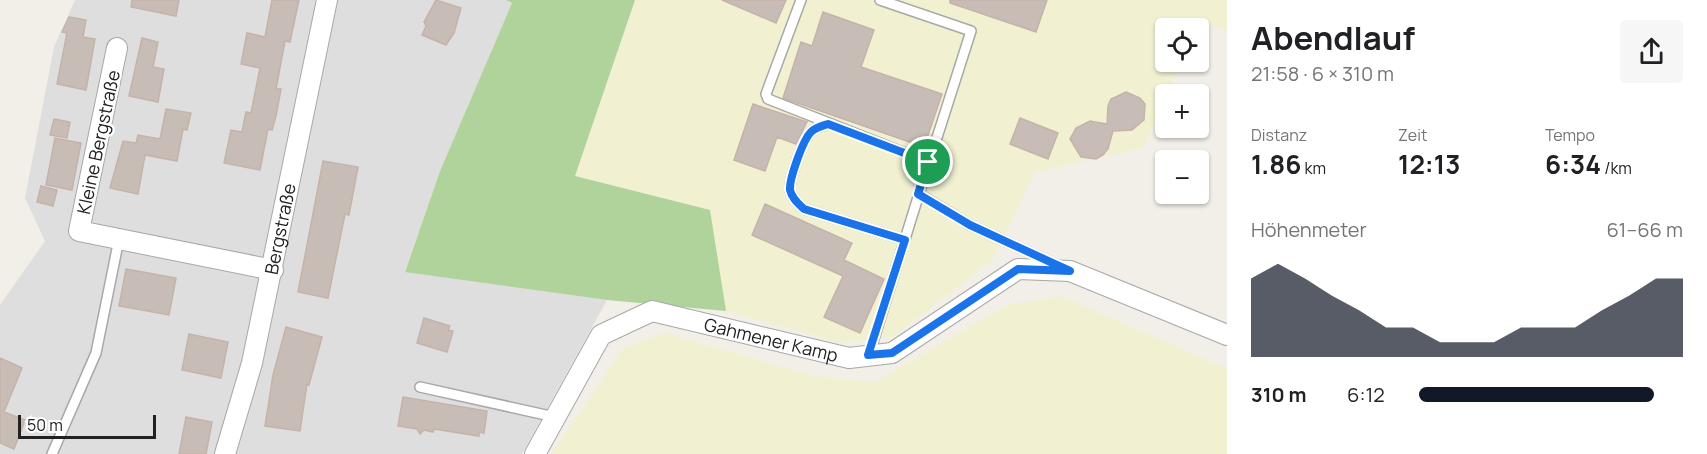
<!DOCTYPE html>
<html lang="de">
<head>
<meta charset="utf-8">
<style>
	body { margin:0; font-family:Manrope,sans-serif; background:#f6f6f6; color:#202124; height:100vh; display:flex; flex-direction:column; font-size:22px; white-space:nowrap }
	* { box-sizing:border-box; margin:0 }
	p { font-size:20px; color:#757577 }
	.icon { flex:none; width:33px; height:33px; fill:none; stroke:currentColor; stroke-width:2; stroke-linecap:round; stroke-linejoin:round }
	.map { position:relative; flex:1; overflow:hidden }
	.sheet { display:flex; flex-direction:column; background:#fff; width:480px }
	.sheet>* { flex:none }
	.controls { position:absolute; left:1155px; top:18px; display:grid; gap:12px }
	.controls a { display:grid; place-items:center; width:54px; height:54px; border-radius:6px; background:#fff; box-shadow:0 2px 4px #0004; font-size:30px }
	.scale { position:absolute; left:18px; bottom:15px; width:138px; box-sizing:border-box; padding-left:6px; border:3px solid #212121; border-top:0; font-size:16px; line-height:21px; white-space:nowrap; color:#212121; -webkit-text-stroke:4px #fff; paint-order:stroke }
	.pin { position:absolute; display:grid; place-items:center; width:51px; height:51px; color:#fff; margin:-26px; border:3px solid #fff; border-radius:50%; box-shadow:0 2px 6px #0007 }
	.round { display:grid; place-items:center; flex:none; width:63px; height:63px; border-radius:6px; background:#f6f6f6 }
	.head { display:flex; align-items:center; justify-content:space-between; height:102px; padding:0 24px }
	h1 { font-size:33px; font-weight:700; line-height:45px }
	.stats { display:grid; grid-template-columns:repeat(3,1fr); gap:9px; height:102px; padding:6px 24px }
	.stats div { display:grid; align-content:center }
	.stats b { font-size:26px; font-weight:700 }
	.stats small { font-size:16px; font-weight:400 }
	.stats p { font-size:16px }
	.chart { height:168px; padding:12px 24px }
	.chart p { display:flex; justify-content:space-between }
	.chart svg { width:100%; height:108px; margin-top:6px; fill:#111827; opacity:.7 }
	ul { padding:0 24px; list-style:none; font-size:20px }
	li { display:grid; grid-template-columns:96px 72px 1fr; align-items:center; height:45px }
	li i { height:15px; border-radius:8px; background:#111827 }
	main { display:flex; flex:1; min-height:0 }
	.map>svg:first-child { display:block }
</style>
</head>
<body>
<main>
<div class="map">
<svg width="1227" height="454" viewBox="0 0 1227 454">
	<rect width="100%" height="100%" fill="#f2eee8"/>
	<path fill="#dfdede" d="M75,0h431l6,3 -72,168 -35,100 202,29 -85,154h-522v-149l45,-64 -20,-43 29,-151z"/>
	<path fill="#f1f1d2" d="M635,0h592v31l-28,-10 -4,7h-29v34h15l-38,86 -108,24 -43,89 -100,76 -51,6 -115,-32 -17,-101 -134,-34z
		M1061,296l166,73v85h-676l73,-107 41,-14 149,43 61,6 132,-77z"/>
	<path fill="#afd39a" d="M506,0h129l-60,176 135,34 16,101 -119,-11 -202,-28 35,-101 72,-168z"/>
	<path fill="#c7bdb6" stroke="#c5b3a9" stroke-width="1.5" d="M132,0h47l-3,16 -45,-9z
		M272,0h27l-9,42 -5,-1 -9,48h5l-5,27 -4,14 -4,-1 -8,41 -36,-7 7,-33 11,2 4,-20 5,1 9,-45 -19,-4 6,-31 18,4z
		M436,0l25,8 -7,25 -8,12 -24,-10 4,-9 -2,-4z
		M722,0h64l-10,23z
		M950,0h97l-11,32 -86,-29z
		M823,12l51,18 -13,37 81,27 -18,53 -141,-49 18,-56 11,4z
		M69,17l17,3 -3,17 12,2 -9,51 -29,-6 10,-51 -5,-1z
		M142,38l16,4 -5,25 11,2 -6,33 -29,-6z
		M1126,92l14,6 5,6 -1,16 -12,10 -19,1 -5,18 -5,6 -7,4 -15,-2 -11,-18 6,-11 14,-7 17,3 1,-18 3,-7z
		M753,104l54,18 -11,22 -19,-7 -12,34 -31,-11z
		M166,109l25,4 -4,17 -4,-1 -6,32 -32,-6 -7,39 -28,-6 13,-47 13,2 2,-8 22,4z
		M1020,118l38,15 -10,26 -38,-15z
		M54,119l16,3 -3,16 -17,-3z
		M55,138l26,5 -9,47 -26,-5z
		M323,161l35,6 -9,48 -4,-1 -17,84 -30,-6z
		M41,186l16,4 -4,16 -16,-4z
		M765,204l87,39 -8,17 40,19 -24,54 -36,-16 19,-41 -91,-41z
		M126,269l50,9 -7,37 -50,-9z
		M424,318l26,8 -2,4 5,1 -6,21 -30,-9z
		M286,327l36,10 -13,48 -2,-1 -7,47 -35,-5 8,-51z
		M189,334l39,8 -7,36 -39,-8z
		M0,358l22,10 -18,44 21,8 -11,29 -14,-6z
		M403,397l84,14 -3,22 -5,-1v4l-45,-7 -1,3 -9,-2 -4,4 -3,-5 -19,-3z
		M186,417l26,5 -6,32h-27z"/>
	<g fill="none" stroke-linecap="round" stroke-linejoin="round">
		<g stroke="#a8a8a8" stroke-width="12">
			<path id="service" d="M801,0l-35,94 2,5 160,63
				M880,0l91,31 -52,163 51,31 87,40
				M828,124c-7,2 -12,3 -17,8 -8,8 -22,47 -21,58 2,9 9,14 14,19l101,31
				M869,355l50,-161
				M420,387l135,30
				M52,454l44,-101 23,-114"/>
		</g>
		<g stroke="#a8a8a8" stroke-width="22">
			<g id="minor">
				<path d="M117,48l-38,183 194,39"/>
				<path id="s1" d="M225,454l27,-91 75,-363"/>
				<path id="s2" d="M535,454l66,-119 51,-24 197,47 43,-5 126,-84 52,2 157,64"/>
			</g>
		</g>
		<use href="#service" stroke="#fff" stroke-width="9"/>
		<use href="#minor" stroke="#fff" stroke-width="20"/>
	</g>
	<g fill="none" stroke-linecap="round" stroke-linejoin="round">
		<g stroke="#fff" stroke-width="12">
			<path id="route" d="M828,124l100,38 -10,32 52,31 100,46 -52,-2 -126,84 -24,2 37,-115 -101,-31c-5,-5 -12,-10 -14,-19 -1,-11 13,-50 21,-58 5,-5 10,-6 17,-8z"/>
		</g>
		<use href="#route" stroke="#1a73e8" stroke-width="8"/>
	</g>
	<g text-anchor="middle" dominant-baseline="central" stroke-width="4.5" stroke-linejoin="round" paint-order="stroke">
		<g font-size="18" fill="#212121" stroke="#fff">
			<text transform="translate(98 142) rotate(-78)">Kleine Bergstraße</text>
			<text stroke="none"><textPath href="#s1" startOffset="232">Bergstraße</textPath></text>
			<text stroke="none"><textPath href="#s2" startOffset="315">Gahmener Kamp</textPath></text>
		</g>
	</g>
</svg>
<div class="controls">
<a><svg class="icon" aria-label="locate" viewBox="0 0 24 24"><circle cx="12" cy="12" r="6"/><path d="M12 2v4M12 18v4M2 12h4M18 12h4"/></svg></a>
<a>+</a>
<a>−</a>
</div>
<div class="scale">50 m</div>
<div class="pin" style="left:928px;top:162px;background:#1e9e55"><svg class="icon" aria-label="arrive" viewBox="0 0 24 24"><path d="M6 21V4h12l-3 4 3 4H6"/></svg></div>
</div>
<section class="sheet">
<div class="head"><div><h1>Abendlauf</h1><p>21:58 · 6 × 310 m</p></div><a class="round"><svg class="icon" aria-label="share" viewBox="0 0 24 24"><path d="M12 15V3M7 8l5-5 5 5M5 13v7h14v-7"/></svg></a></div>
<div class="stats">
<div><p>Distanz</p><b>1.86<small> km</small></b></div>
<div><p>Zeit</p><b>12:13</b></div>
<div><p>Tempo</p><b>6:34<small> /km</small></b></div>
</div>
<div class="chart"><p><span>Höhenmeter</span>61–66 m</p>
<svg viewBox="0 0 160 44" preserveAspectRatio="none"><path d="M0 44V12L10 6L20 12L30 19L40 25L50 32L60 32L70 38L80 38L90 38L100 32L110 32L120 32L130 25L140 19L150 12L160 12V44z"/></svg>
</div>
<ul>
<li><b>310 m</b>6:12<i style="width:89%"></i></li>
</ul>
</section>
</main>
</body>
</html>
